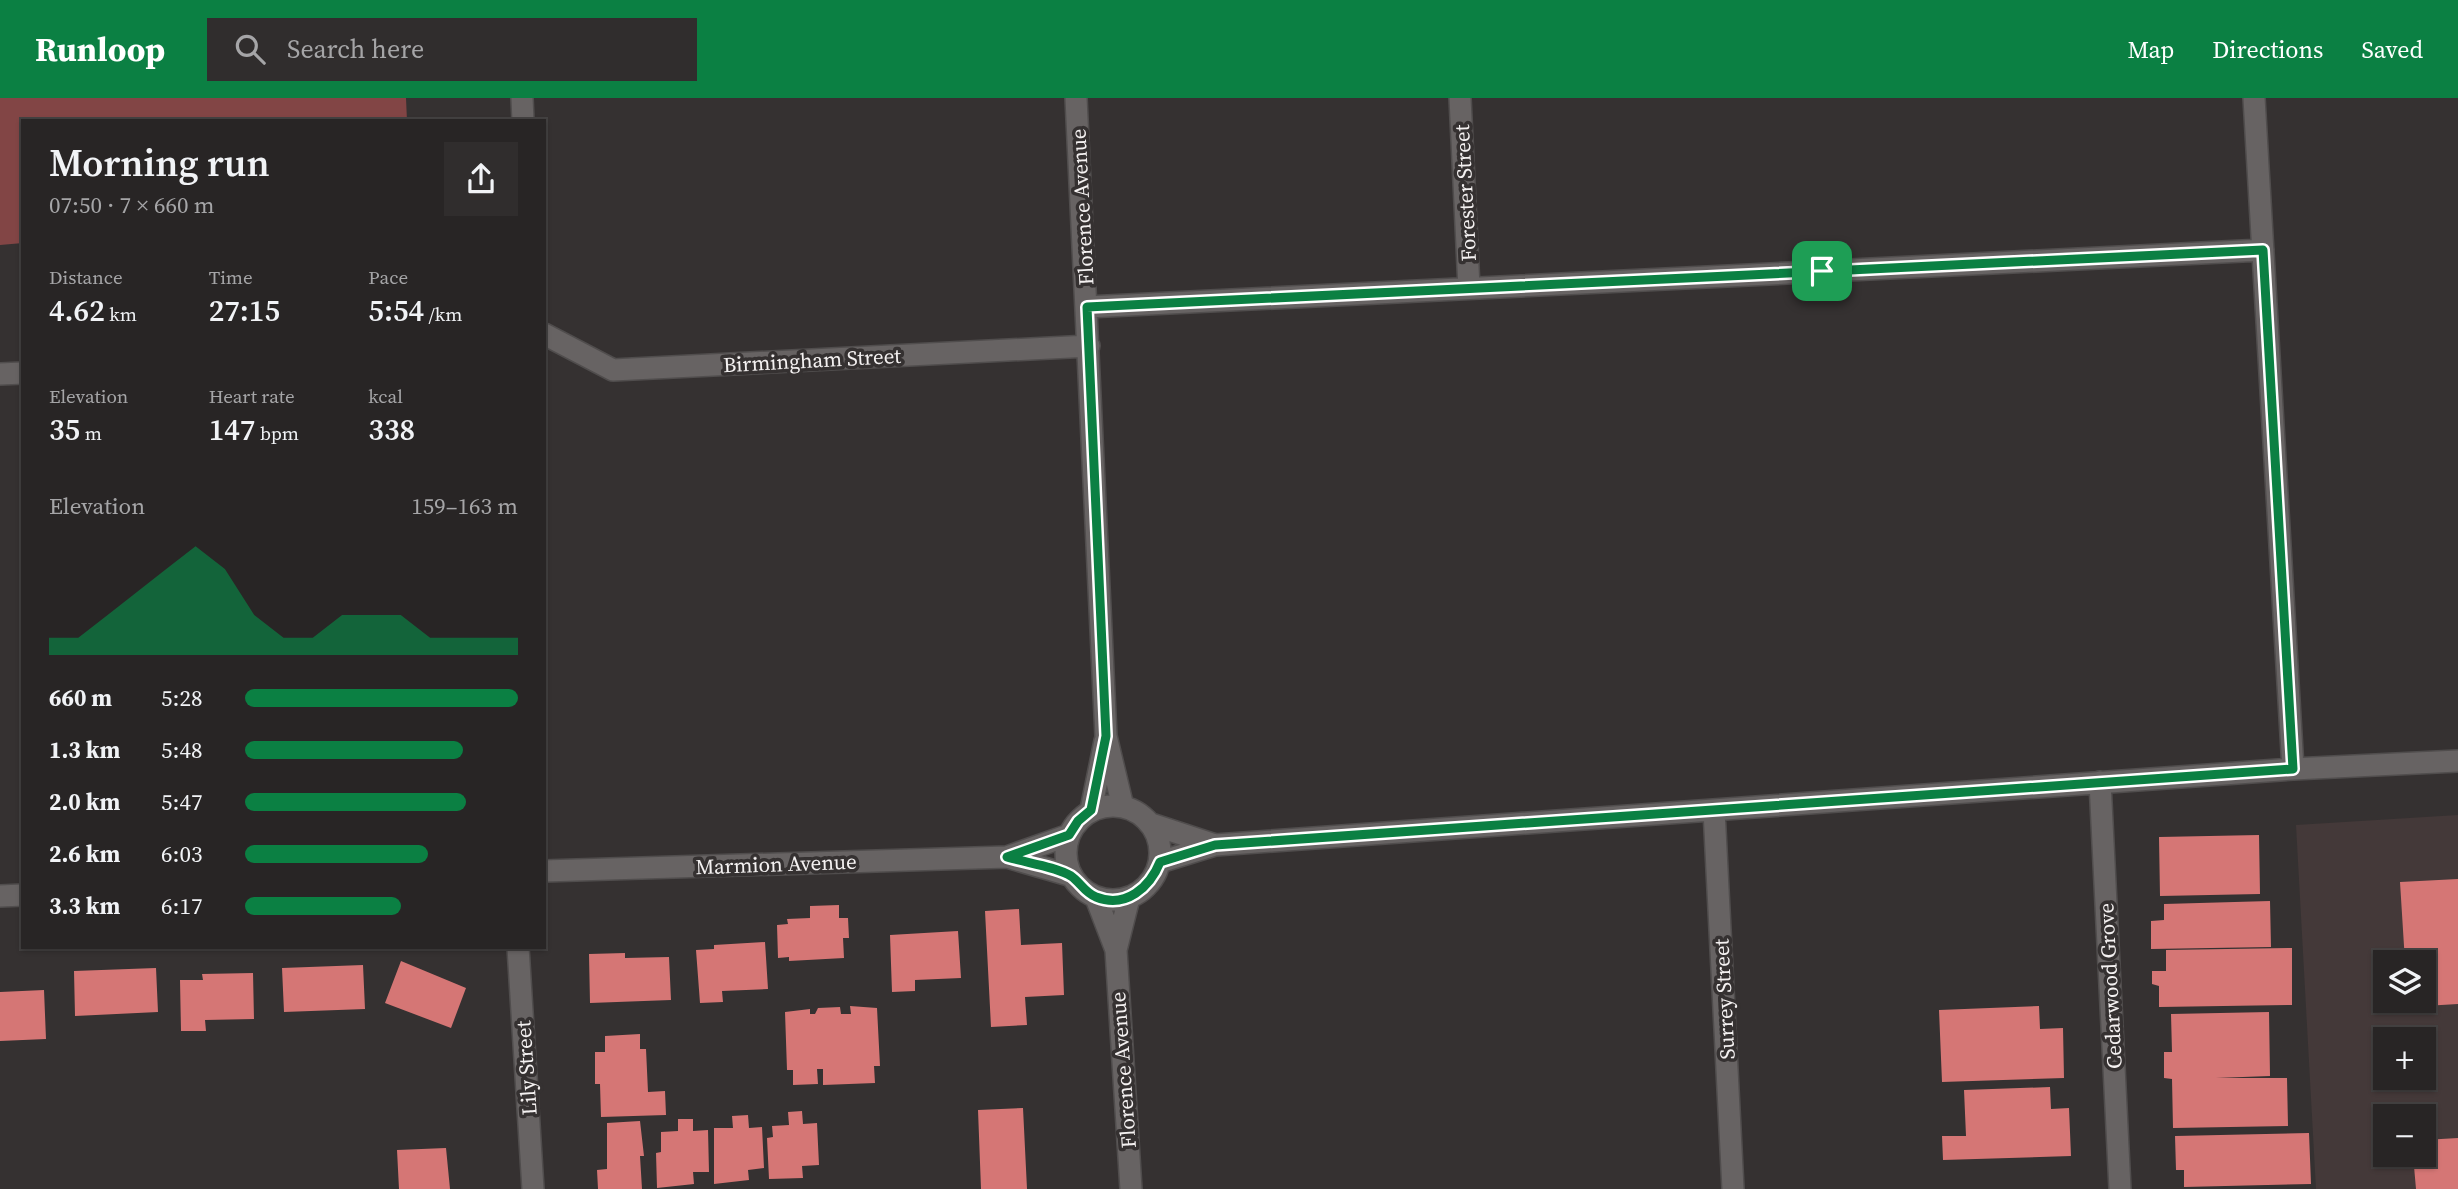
<!DOCTYPE html>
<html lang="en">
<head>
<meta charset="utf-8">
<style>
	body { margin:0; font-family:"Source Serif 4",serif; background:#302d2d; color:#f1f3f6; height:100vh; display:flex; flex-direction:column; font-size:26px; white-space:nowrap }
	* { box-sizing:border-box; margin:0 }
	p { font-size:23px; color:#a5a5a7 }
	.icon { flex:none; width:38px; height:38px; fill:none; stroke:currentColor; stroke-width:2; stroke-linecap:round; stroke-linejoin:round }
	.map { position:relative; flex:1; overflow:hidden }
	.panel { position:absolute; left:21px; top:21px; width:525px; height:830px; display:flex; flex-direction:column; background:#282525; border-radius:0px; box-shadow:0 2px 5px #0004,0 0 0 2px #444242 }
	.panel>* { flex:none }
	.buttons { position:absolute; left:2373px; top:852px; display:grid; gap:14px }
	.buttons a { display:grid; place-items:center; width:63px; height:63px; border-radius:0px; background:#282525; box-shadow:0 2px 5px #0004,0 0 0 2px #444242; font-size:35px }
	.pin { position:absolute; display:grid; place-items:center; width:60px; height:60px; color:#fff; margin:-30px; border-radius:14px; box-shadow:0 4px 10px #0006 }
	.round { display:grid; place-items:center; flex:none; width:74px; height:74px; border-radius:0px; background:#302d2d }
	.summary { display:flex; align-items:center; justify-content:space-between; height:119px; padding:0 28px }
	h1 { font-size:38px; font-weight:600; line-height:52px }
	.stats { display:grid; grid-template-columns:repeat(3,1fr); gap:10px; height:119px; padding:7px 28px }
	.stats div { display:grid; align-content:center }
	.stats b { font-size:30px; font-weight:600 }
	.stats small { font-size:19px; font-weight:400 }
	.stats p { font-size:19px }
	.chart { height:196px; padding:14px 28px }
	.chart p { display:flex; justify-content:space-between }
	.chart svg { width:100%; height:126px; margin-top:7px; fill:#0b8043; opacity:.7 }
	ul { padding:0 28px; list-style:none; font-size:23px }
	li { display:grid; grid-template-columns:112px 84px 1fr; align-items:center; height:52px }
	li i { height:18px; border-radius:9px; background:#0b8043 }
	header { display:flex; align-items:center; gap:42px; box-sizing:border-box; height:98px; padding:0 35px; background:#0b8043; color:#fff }
	header strong { font-size:33px }
	nav { display:flex; gap:38px; margin-inline-start:auto; font-size:24px }
	.search { width:490px; height:63px; background:#302d2d; display:flex; align-items:center; gap:18px; box-sizing:border-box; padding:0 24px; border-radius:0px; color:#a5a5a7; font-size:26px }
	.map>svg:first-child { display:block }
</style>
</head>
<body>
<header>
<strong>Runloop</strong>
<div class="search"><svg class="icon" aria-label="search" viewBox="0 0 24 24"><circle cx="10" cy="10" r="6"/><path d="M15 15l6 6"/></svg>Search here</div>
<nav><a>Map</a><a>Directions</a><a>Saved</a></nav>
</header>
<div class="map">
<svg width="2458" height="1091" viewBox="0 0 2458 1091">
	<rect width="100%" height="100%" fill="#353131"/>
	<path fill="#443939" fill-rule="evenodd" d="M2458,717v374h-142l-20,-364zM2385,864h39v39h-39zM2385,942h39v38h-39zM2385,1018h39v39h-39z"/>
	<path fill="#824545" d="M0,0h406l1,23h-384v122l-23,2z"/>
	<path fill="#d57675" d="M2259,737l1,59 -100,2 -1,-59z
		M2458,781v125l-51,3v-6h17v-39h-19l-5,-80z
		M2270,803l1,46 -120,2v-28l13,-1v-16z
		M839,807v13h9l1,20h-6l1,20 -55,3v-4l-11,1 -1,-33 11,-1 -1,-5 23,-1v-12z
		M1019,811l2,36 41,-2 2,52 -39,2 2,28 -36,2 -6,-116z
		M958,833l3,47 -46,2v11l-23,1 -2,-57z
		M765,844l3,47 -46,2 1,11 -23,1 -4,-53 18,-1v-4z
		M2292,850v57l-133,2v-21l-7,-2v-13h14v-21z
		M625,855v5l44,-1 2,43 -81,3 -1,-49z
		M401,863l65,27 -15,40 -66,-25z
		M363,867l2,44 -81,3 -2,-44z
		M156,870l2,44 -83,4 -1,-45z
		M253,875l1,46 -49,1 1,11h-25l-1,-51h23l-1,-6z
		M44,892l2,49 -46,2v-49z
		M850,908l27,2 3,58h-6l1,17 -52,2v-16h-6l1,15 -25,1v-15h-6l-2,-58 25,-3v5h5l3,-6 22,-1 1,7h10z
		M2039,908l1,23 23,-1 1,50 -122,4 -3,-72z
		M2269,914l1,64 -54,2h71l1,48 -115,2 -1,-49 -8,-1v-26h8l-1,-38z
		M640,936v15h6l2,43 17,-1 1,24 -65,2 -1,-33h-5v-32h10v-16z
		M2050,989l1,22 18,-1 2,48 -128,4 -1,-24h24l-2,-46z
		M1023,1010l4,81h-46l-3,-79z
		M802,1013l1,13 14,-1 2,42 -17,1 1,12 -34,1 -2,-41 6,-1 -1,-11 17,-1 -1,-13z
		M748,1017l1,13 13,-1 2,41 -16,2 1,10 -35,4v-56h19l-1,-12z
		M678,1021h15v12l15,-1 1,42h-16l1,12 -37,4 -1,-35 5,-1v-20l17,-1z
		M640,1023l4,35h-4l2,33h-44l-1,-19 10,-1v-46z
		M2309,1035l2,51 -127,3v-17h-8l-1,-34z
		M2458,1040v51h-42l-3,-34h11v-15z
		M446,1050l4,41h-51l-2,-39z"/>
	<g fill="none" stroke-linecap="round" stroke-linejoin="round">
		<g stroke="#504d4d" stroke-width="24">
			<path id="street" d="M522,0l1,23
				M1076,0l30,638 17,71
				M1460,0l9,190
				M2254,0l39,671
				M1087,209l1176,-57
				M544,236l69,36 476,-24
				M0,276l23,-1
				M2100,684l20,407
				M1066 755a47 47 0 1 1 94 0a47 47 0 1 1-94 0Z
				M1091,712l14,-69
				M1714,712l19,379
				M1151,726l64,21
				M1007,759l62,-22
				M1160,764l55,-17 1078,-76 165,-8
				M544,773l463,-14 65,19
				M0,798l23,-1
				M1096,800l20,52 15,239
				M518,849l15,242
				M1116,852l13,-52"/>
		</g>
		<use href="#street" stroke="#676363" stroke-width="21"/>
	</g>
	<g fill="none" stroke-linecap="round" stroke-linejoin="round">
		<g stroke="#fff" stroke-width="14">
			<path id="route" d="M2263,152l30,519 -1078,76 -55,17c-10,25 -34,47 -64,35 -11,-4 -16,-15 -25,-21 -17,-10 -45,-13 -64,-19l62,-22 9,-14 13,-11 15,-74 -19,-429z"/>
		</g>
		<use href="#route" stroke="#0b8043" stroke-width="9"/>
	</g>
	<g text-anchor="middle" dominant-baseline="central" stroke-width="7" stroke-linejoin="round" paint-order="stroke">
		<g font-size="21" fill="#f4f1f1" stroke="#353131">
			<text transform="translate(1465 95) rotate(-93)">Forester Street</text>
			<text transform="translate(1082 109) rotate(-93)">Florence Avenue</text>
			<text transform="translate(812 262) rotate(-3)">Birmingham Street</text>
			<text transform="translate(776 766) rotate(-2)">Marmion Avenue</text>
			<text transform="translate(2110 888) rotate(-93)">Cedarwood Grove</text>
			<text transform="translate(1724 901) rotate(-93)">Surrey Street</text>
			<text transform="translate(526 970) rotate(-94)">Lily Street</text>
			<text transform="translate(1123 972) rotate(-94)">Florence Avenue</text>
		</g>
	</g>
</svg>
<div class="buttons">
<a><svg class="icon" aria-label="layers" viewBox="0 0 24 24"><path d="M12 4l9 5-9 5-9-5zM3 14l9 5 9-5"/></svg></a>
<a>+</a>
<a>−</a>
</div>
<div class="pin" style="left:1822px;top:173px;background:#1e9e55"><svg class="icon" aria-label="arrive" viewBox="0 0 24 24"><path d="M6 21V4h12l-3 4 3 4H6"/></svg></div>
<section class="panel">
<div class="summary"><div><h1>Morning run</h1><p>07:50 · 7 × 660 m</p></div><a class="round"><svg class="icon" aria-label="share" viewBox="0 0 24 24"><path d="M12 15V3M7 8l5-5 5 5M5 13v7h14v-7"/></svg></a></div>
<div class="stats">
<div><p>Distance</p><b>4.62<small> km</small></b></div>
<div><p>Time</p><b>27:15</b></div>
<div><p>Pace</p><b>5:54<small> /km</small></b></div>
</div>
<div class="stats">
<div><p>Elevation</p><b>35<small> m</small></b></div>
<div><p>Heart rate</p><b>147<small> bpm</small></b></div>
<div><p>kcal</p><b>338</b></div>
</div>
<div class="chart"><p><span>Elevation</span>159–163 m</p>
<svg viewBox="0 0 160 44" preserveAspectRatio="none"><path d="M0 44V38L10 38L20 30L30 22L40 14L50 6L60 14L70 30L80 38L90 38L100 30L110 30L120 30L130 38L140 38L150 38L160 38V44z"/></svg>
</div>
<ul>
<li><b>660 m</b>5:28<i style="width:100%"></i></li>
<li><b>1.3 km</b>5:48<i style="width:80%"></i></li>
<li><b>2.0 km</b>5:47<i style="width:81%"></i></li>
<li><b>2.6 km</b>6:03<i style="width:67%"></i></li>
<li><b>3.3 km</b>6:17<i style="width:57%"></i></li>
</ul>
</section>
</div>
</body>
</html>
